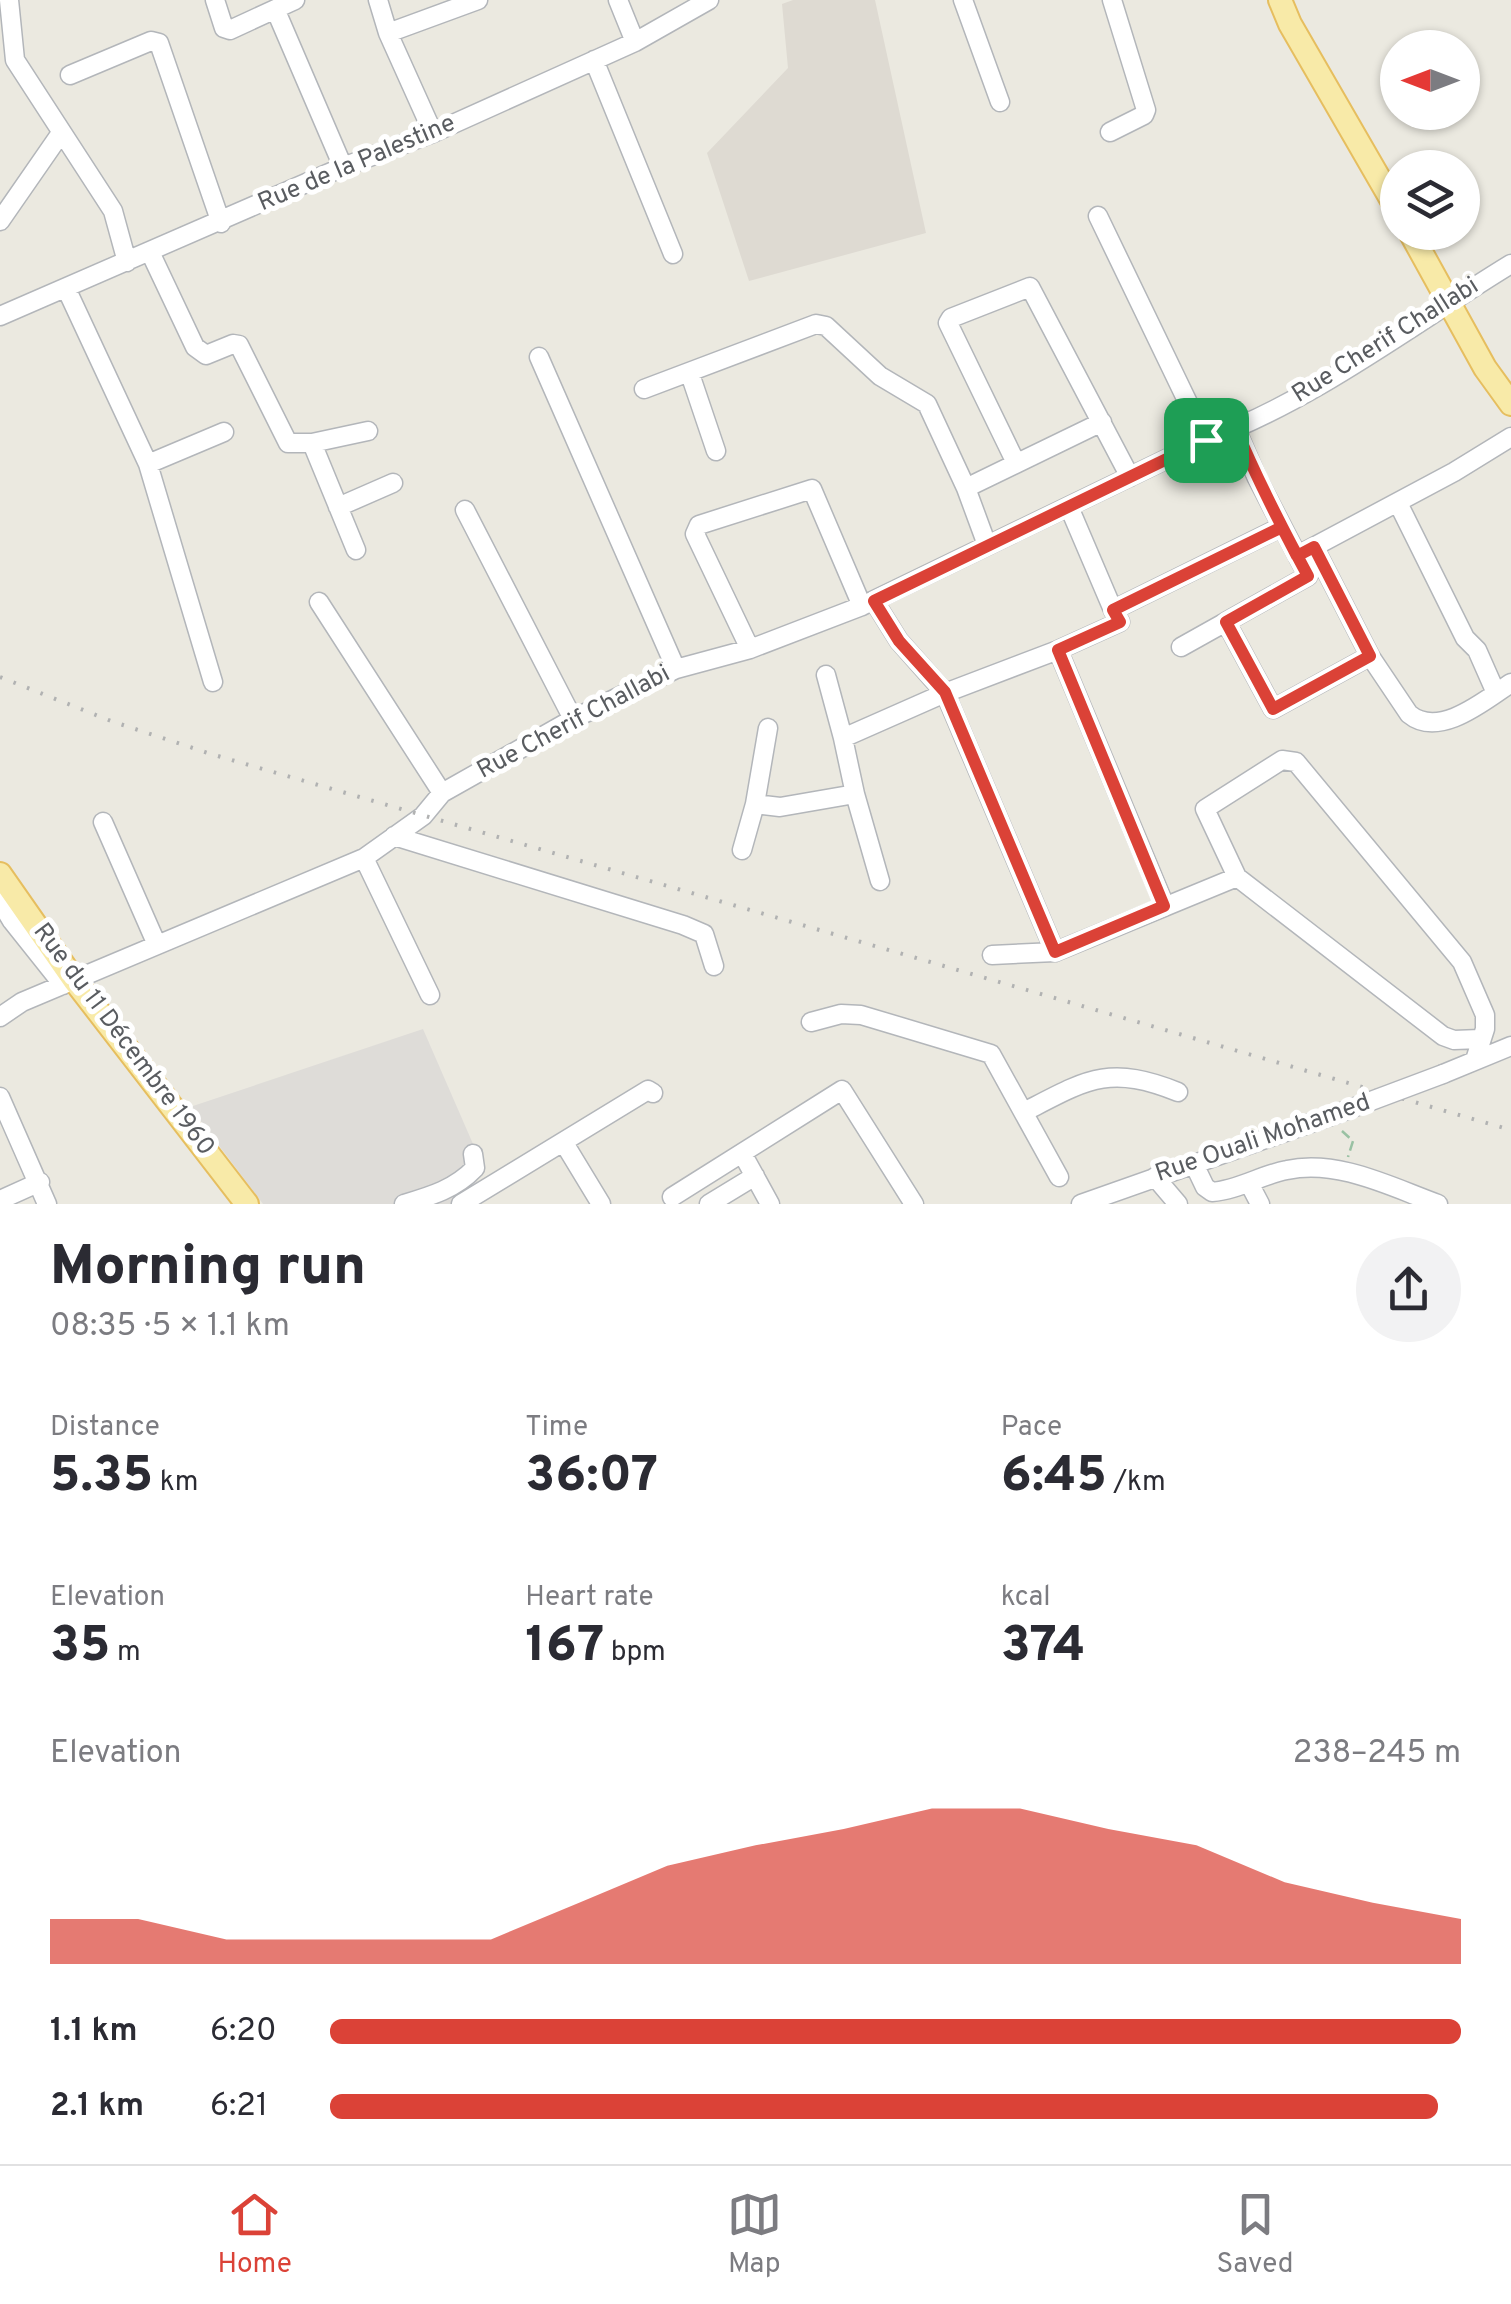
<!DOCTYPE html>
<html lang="en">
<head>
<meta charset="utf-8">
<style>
	body { margin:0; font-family:Overpass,sans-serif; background:#f2f2f3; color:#2b2b33; height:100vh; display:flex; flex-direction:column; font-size:38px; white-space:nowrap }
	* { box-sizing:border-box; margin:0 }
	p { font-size:32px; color:#7c7c81 }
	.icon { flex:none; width:55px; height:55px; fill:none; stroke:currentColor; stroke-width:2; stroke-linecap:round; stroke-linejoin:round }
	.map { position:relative; height:1204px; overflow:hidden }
	.details { display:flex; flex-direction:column; background:#fff; flex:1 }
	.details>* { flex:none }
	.needle { width:65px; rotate:270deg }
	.buttons { position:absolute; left:1380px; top:30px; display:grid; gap:20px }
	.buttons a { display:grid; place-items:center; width:100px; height:100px; border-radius:50%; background:#fff; box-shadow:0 2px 8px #0004; font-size:50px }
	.pin { position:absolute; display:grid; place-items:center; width:85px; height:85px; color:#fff; margin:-42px; border-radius:20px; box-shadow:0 5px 15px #0006 }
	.round { display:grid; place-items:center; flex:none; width:105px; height:105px; border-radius:52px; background:#f2f2f3 }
	.head { display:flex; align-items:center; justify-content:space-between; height:170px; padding:0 50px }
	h1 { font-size:55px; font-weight:800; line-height:75px }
	.stats { display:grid; grid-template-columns:repeat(3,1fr); gap:15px; height:170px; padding:10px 50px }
	.stats div { display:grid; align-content:center }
	.stats b { font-size:50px; font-weight:800 }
	.stats small { font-size:28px; font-weight:400 }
	.stats p { font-size:28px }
	.chart { height:280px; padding:20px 50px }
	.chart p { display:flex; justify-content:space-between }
	.chart svg { width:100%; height:180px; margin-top:10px; fill:#db4237; opacity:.7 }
	ul { padding:0 50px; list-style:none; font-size:32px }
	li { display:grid; grid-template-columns:160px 120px 1fr; align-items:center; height:75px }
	li i { height:25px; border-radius:12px; background:#db4237 }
	.tabs { display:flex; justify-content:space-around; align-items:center; height:140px; border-top:2px solid #e1e1e2; background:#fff; font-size:28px; color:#7c7c81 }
	.tabs a { display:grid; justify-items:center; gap:5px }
	.tabs .active { color:#db4237 }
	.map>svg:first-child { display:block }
</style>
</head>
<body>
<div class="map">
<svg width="1511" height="1204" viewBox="0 0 1511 1204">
	<rect width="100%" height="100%" fill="#ebe9e0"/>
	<path fill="#dedcd8" d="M423,1029l57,131 -4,32 -19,12h-194l-73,-97z"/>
	<path fill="#dedad2" d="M793,0h82l51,233 -177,48 -42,-128 81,-85 -6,-64z"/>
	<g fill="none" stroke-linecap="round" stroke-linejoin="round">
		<g stroke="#b3b6ba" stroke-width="21">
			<path id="minor" d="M9,0l6,60 98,151 14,51
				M215,0l9,28 6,2 65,-30
				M378,0l10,33
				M618,0l17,42
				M963,0l37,102
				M276,11l67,156
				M594,60l79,194
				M70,75l81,-34 8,2 62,180
				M1110,132l34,-17 2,-5 -34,-110
				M433,133l-45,-100 90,-33
				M1098,216l108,224
				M0,221l61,-88
				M150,252l45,95 11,8 27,-11 6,1 49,98h24l44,107
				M66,288l82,176 76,-32
				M0,316l343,-149 90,-34 202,-91 74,-42
				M539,357l137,312
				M690,374l26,77
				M644,389l172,-65 10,2 54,50 47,28 39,84 21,57
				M312,443l56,-12
				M1016,463l-68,-140 3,-5 79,-31 100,190
				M148,464l65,218
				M966,488l136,-66
				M1398,503l67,135 12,12 19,43
				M338,507l55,-24
				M1069,507l44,103 168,-83
				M465,510l108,209
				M1314,547l56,109 39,58c30,25 75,-13 102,-31
				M1306,551l148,-79 57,-35
				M874,601l25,40 46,52 113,-43 62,-28 -7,-12
				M319,602l123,191
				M1226,622l47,87 97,-53
				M1181,647l127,-71 -51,-98 -21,-49
				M750,649l-55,-115 4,-9 113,-36 50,117
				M1058,650l107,256
				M826,675l17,63 102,-45 110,259
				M768,728l-13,76 25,3 75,-13 -12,-56
				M855,794l25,87
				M103,822l54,123
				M394,836l289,89 21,9 10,32
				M742,850l13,-46
				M364,858l66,137
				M1237,877l-32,-68 77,-49 14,2 166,200 23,53v14l-10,31
				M0,901l12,20 51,64
				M992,955l63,-3 182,-75 206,159 11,4 26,-1
				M0,1017l22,-15 342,-144 59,-42 19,-23 131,-74 103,-50 74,-20 112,-43 344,-166c110,-41 205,-115 305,-176
				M811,1022l30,-8 20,1 130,39 68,123
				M1443,1074l68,-28
				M0,1097l47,107
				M1024,1112c62,-32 84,-48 154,-20
				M564,1143l37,61
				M742,1153l28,51
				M1194,1164l11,23 7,5c26,-2 49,-17 75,-22 51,-11 104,17 151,34
				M1155,1177l23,27
				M1249,1183l11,21
				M672,1197l170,-107 72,114
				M0,1200l40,-18
				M404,1204c27,-8 51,-15 71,-36l-2,-14
				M461,1204l187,-114 5,3
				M709,1204l46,-28
				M1081,1204l258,-91"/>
		</g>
		<g stroke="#e6be5f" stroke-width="26">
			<path id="major" d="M1280,0l10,24 108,187
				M1410,232l75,136 26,36
				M0,874l74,106 173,224"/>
		</g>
		<path stroke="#99c1a3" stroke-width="2.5" stroke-dasharray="10 5" stroke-linecap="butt" d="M1342,1131l11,10 -5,16"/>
		<use href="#minor" stroke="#fff" stroke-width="18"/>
		<use href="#major" stroke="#f8eaa8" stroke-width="22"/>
		<path stroke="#b1b2b2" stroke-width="4" stroke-dasharray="2.5 12" stroke-linecap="butt" d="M0,677l111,44 100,33 1300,376"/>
		<g stroke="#b3b6ba" stroke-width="21" stroke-linecap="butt">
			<path id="minor-bridge" d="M1339,1113l104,-39"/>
		</g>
		<use href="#minor-bridge" stroke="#fff" stroke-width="18"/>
	</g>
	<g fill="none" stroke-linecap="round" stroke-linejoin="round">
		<g stroke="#fff" stroke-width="20">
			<path id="route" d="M1206,440l-332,161 25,40 46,51 110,260 109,-46 -106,-256 62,-28 -7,-12 169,-83 15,29 17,-9 56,109 -97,53 -47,-87 82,-46c-26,-48 -51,-97 -72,-147l-30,11"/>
		</g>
		<use href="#route" stroke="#db4237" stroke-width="12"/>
	</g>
	<g text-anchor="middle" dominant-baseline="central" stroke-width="10" stroke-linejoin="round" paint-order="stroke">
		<g font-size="25" fill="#595c60" stroke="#fff">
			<text transform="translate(357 164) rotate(-23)">Rue de la Palestine</text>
			<text transform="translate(1386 341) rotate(-32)">Rue Cherif Challabi</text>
			<text transform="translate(574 723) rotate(-28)">Rue Cherif Challabi</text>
			<text transform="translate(123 1040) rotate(53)">Rue du 11 Décembre 1960</text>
			<text transform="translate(1263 1139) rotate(-19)">Rue Ouali Mohamed</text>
		</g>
	</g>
</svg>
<div class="buttons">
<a><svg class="needle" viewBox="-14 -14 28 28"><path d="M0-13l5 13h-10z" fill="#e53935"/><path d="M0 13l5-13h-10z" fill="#7c7c81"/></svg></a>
<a><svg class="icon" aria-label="layers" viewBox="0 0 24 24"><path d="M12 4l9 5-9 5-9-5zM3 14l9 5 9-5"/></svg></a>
</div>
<div class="pin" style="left:1206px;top:440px;background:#1e9e55"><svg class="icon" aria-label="arrive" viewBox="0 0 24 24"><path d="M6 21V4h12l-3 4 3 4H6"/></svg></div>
</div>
<section class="details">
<div class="head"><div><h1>Morning run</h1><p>08:35 · 5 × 1.1 km</p></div><a class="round"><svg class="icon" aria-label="share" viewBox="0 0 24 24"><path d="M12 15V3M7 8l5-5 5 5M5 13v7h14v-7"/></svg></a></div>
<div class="stats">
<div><p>Distance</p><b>5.35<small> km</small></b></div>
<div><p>Time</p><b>36:07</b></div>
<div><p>Pace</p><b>6:45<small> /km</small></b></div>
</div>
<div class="stats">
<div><p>Elevation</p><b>35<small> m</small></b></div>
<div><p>Heart rate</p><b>167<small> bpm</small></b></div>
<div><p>kcal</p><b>374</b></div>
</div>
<div class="chart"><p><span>Elevation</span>238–245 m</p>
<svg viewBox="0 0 160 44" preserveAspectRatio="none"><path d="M0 44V33L10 33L20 38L30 38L40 38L50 38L60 29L70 20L80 15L90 11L100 6L110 6L120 11L130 15L140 24L150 29L160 33V44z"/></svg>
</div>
<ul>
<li><b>1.1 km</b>6:20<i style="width:100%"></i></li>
<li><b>2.1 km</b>6:21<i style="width:98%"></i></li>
</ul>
</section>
<nav class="tabs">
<a class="active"><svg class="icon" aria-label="home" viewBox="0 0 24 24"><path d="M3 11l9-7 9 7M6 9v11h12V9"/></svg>Home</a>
<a><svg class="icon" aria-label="map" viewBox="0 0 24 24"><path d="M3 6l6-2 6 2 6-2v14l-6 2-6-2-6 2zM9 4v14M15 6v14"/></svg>Map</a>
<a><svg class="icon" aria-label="saved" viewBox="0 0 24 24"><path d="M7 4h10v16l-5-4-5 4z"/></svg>Saved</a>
</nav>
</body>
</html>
